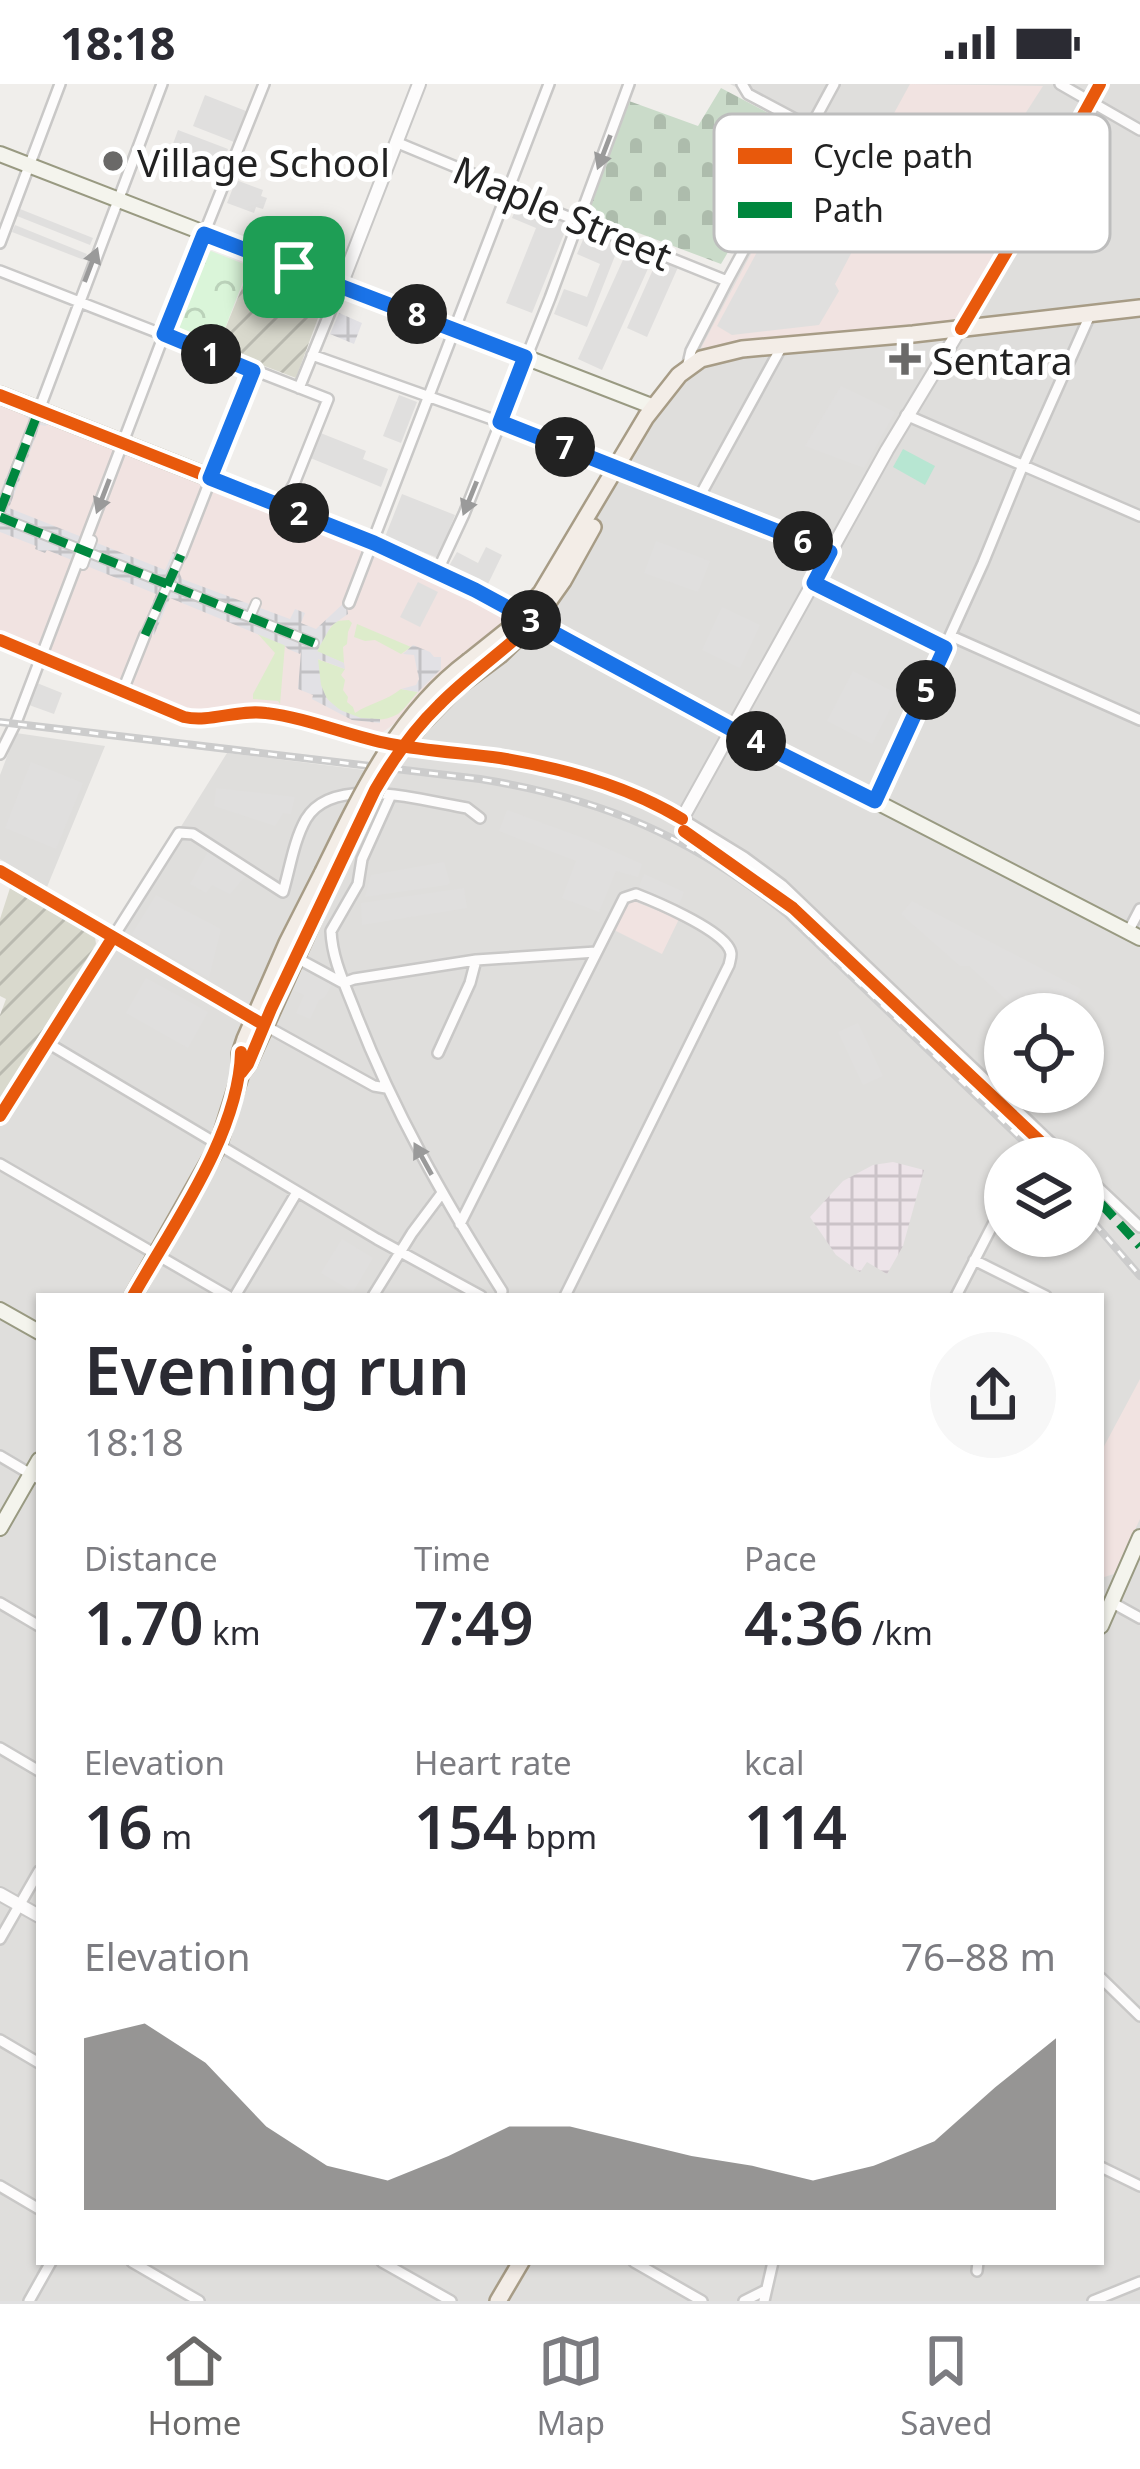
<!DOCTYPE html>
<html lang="en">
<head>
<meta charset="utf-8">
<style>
	body { margin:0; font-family:"Noto Sans",sans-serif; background:#f7f7f7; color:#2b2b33; height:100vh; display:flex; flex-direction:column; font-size:45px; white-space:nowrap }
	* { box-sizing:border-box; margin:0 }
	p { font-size:39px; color:#7c7c81 }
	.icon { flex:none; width:66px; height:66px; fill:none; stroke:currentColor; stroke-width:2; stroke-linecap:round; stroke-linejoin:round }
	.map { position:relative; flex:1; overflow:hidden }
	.details { position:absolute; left:36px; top:1209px; width:1068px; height:972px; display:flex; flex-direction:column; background:#fff; border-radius:0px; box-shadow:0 3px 9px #0004 }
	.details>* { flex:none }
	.tools { position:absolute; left:984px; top:909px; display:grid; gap:24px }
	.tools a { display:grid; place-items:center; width:120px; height:120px; border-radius:50%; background:#fff; box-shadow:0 3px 9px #0004; font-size:60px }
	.pin { position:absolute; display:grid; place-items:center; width:102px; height:102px; color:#fff; margin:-51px; border-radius:24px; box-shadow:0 6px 18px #0006 }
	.km { position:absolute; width:60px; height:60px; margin:-30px; border-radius:50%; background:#222; color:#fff; font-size:33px; line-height:60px; text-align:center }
	.round { display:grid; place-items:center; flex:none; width:126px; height:126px; border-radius:63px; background:#f7f7f7 }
	.headline { display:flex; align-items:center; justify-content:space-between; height:204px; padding:0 48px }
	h1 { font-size:66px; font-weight:600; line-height:90px }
	.figures { display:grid; grid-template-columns:repeat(3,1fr); gap:18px; height:204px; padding:12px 48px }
	.figures div { display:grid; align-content:center }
	.figures b { font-size:60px; font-weight:600 }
	.figures small { font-size:33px; font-weight:400 }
	.figures p { font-size:33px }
	.chart { height:336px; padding:24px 48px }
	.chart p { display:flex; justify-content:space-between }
	.chart svg { width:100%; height:216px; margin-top:12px; fill:#6a6968; opacity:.7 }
	.status { display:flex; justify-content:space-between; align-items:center; height:84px; padding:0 60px; background:#fff; direction:ltr }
	.status svg { height:33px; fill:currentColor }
	.tabs { display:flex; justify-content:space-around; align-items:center; height:168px; border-top:3px solid #e1e1e2; background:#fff; font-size:33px; color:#7c7c81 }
	.tabs a { display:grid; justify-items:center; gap:6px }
	.tabs .current { color:#6a6968 }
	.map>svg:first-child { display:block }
</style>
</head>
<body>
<div class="status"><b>18:18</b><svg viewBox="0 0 49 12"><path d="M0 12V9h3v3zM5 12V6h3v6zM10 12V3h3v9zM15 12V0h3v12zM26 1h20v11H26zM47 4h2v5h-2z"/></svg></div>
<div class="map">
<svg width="1140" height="2217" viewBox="0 0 1140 2217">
	<defs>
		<pattern id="industrial-grid" width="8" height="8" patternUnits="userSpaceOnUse" patternTransform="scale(3)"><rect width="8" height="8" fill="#ede4e9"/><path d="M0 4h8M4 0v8" fill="none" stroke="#cbc3c8"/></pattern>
		<pattern id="construction-furrows" width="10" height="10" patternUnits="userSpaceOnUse" patternTransform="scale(3)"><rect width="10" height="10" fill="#d9d9cd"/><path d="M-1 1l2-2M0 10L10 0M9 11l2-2" fill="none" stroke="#babab0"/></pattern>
		<pattern id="cemetery-stones" width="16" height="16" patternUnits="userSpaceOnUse" patternTransform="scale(3)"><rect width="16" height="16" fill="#cadbc9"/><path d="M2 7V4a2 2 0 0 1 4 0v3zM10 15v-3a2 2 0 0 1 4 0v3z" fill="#adbcac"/></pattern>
		<pattern id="park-crowns" width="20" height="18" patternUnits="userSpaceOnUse" patternTransform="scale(3)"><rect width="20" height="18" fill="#daf5d9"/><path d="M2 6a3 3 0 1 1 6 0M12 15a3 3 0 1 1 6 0" fill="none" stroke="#bbd2ba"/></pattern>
		<pattern id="plaza-grid" width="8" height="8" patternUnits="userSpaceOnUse" patternTransform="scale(3)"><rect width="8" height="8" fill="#e2e1e5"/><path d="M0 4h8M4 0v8" fill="none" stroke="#c2c1c4"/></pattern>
	</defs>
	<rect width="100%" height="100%" fill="#f0eeeb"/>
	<path fill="#dfdedc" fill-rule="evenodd" d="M730,0h410v2217h-1140v-1185l227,-363 146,18 156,-152 158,-251 123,-242zM1005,930h78v78h-78zM1005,1074h78v78h-78zM39,1212h1062v966h-1062z
		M16,649l89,13 -58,141 -47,-28v-84z"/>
	<path fill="#f1e3e1" d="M910,0l133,2 -52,81 -2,30 29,17 -59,105 -258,29 119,-224 36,16 11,-10 20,-4z
		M0,311l123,47 393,169 -10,16 -101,89 -33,24 -109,-27 -64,6 -13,-8 -144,-62 -42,-15z
		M631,816l48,19 -17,35 -48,-24z
		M1140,1295v140l-26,55 -13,4v-126z"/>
	<path fill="url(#industrial-grid)" d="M893,1078l31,8 -21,76 -16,28 -20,-12 -7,10 -24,-17 -26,-38 33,-36 30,-16z"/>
	<path fill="url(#construction-furrows)" d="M253,177l76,27 -33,90 -60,-23 -11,-26z
		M10,804l78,44 7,5 1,7 -96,155v-84l6,-16 -6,-3v-77z"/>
	<path fill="#ddeccb" d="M349,536l3,3 -4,9 -1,12 -4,3 1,16 -27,-11 6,-15 13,-16z
		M357,540l54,23 -10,7 -26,-14 -10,1 -11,-4z
		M257,549l28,12 -5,59 -2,-3 -25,-2v-5l22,-41z
		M317,575l28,10 -4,6 4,5 -2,10 5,7 -1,5 6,5 2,6c15,-10 31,-12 46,-24l17,3c-6,6 -13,17 -20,22 -22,13 -58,3 -72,-17 -7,-10 -8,-26 -9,-38z"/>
	<path fill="url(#cemetery-stones)" d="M721,4l79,42 -79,134 -133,-50 41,-113 69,25z"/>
	<path fill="url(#park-crowns)" d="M211,167l38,15 -30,78 -39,-15 -1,-6 27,-69z"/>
	<path fill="#b7e6d2" d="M903,365l32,17 -10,19 -32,-18z"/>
	<path fill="#e0dfde" d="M205,11l41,16 -12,31 -41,-16z
		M178,46l50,19 -9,25 -50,-19z
		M236,96l27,10 -2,6 6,2 -4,11 -7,-2 -2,6 -27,-10z
		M793,117l60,33 2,12 -20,38 4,7 -20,34 -87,10 -15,-9 66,-122z
		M518,120l50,20 -36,89 -26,-10 30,-75 -24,-10z
		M20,125l73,29 -3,7 -73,-29z
		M15,141l72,29 -3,6 -72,-28z
		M587,146l33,13 -33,84 -33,-13 10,-25 23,8 13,-33 -23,-10z
		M627,167l24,11 -49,108 -24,-11z
		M659,172l20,9 -32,72 -20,-9z
		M841,302l54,26 -31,56 -59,-22z
		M399,311l18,7 -16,41 -18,-7z
		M318,348l48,19 -3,8 25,10 -7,18 -73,-30z
		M402,410l53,21 -17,43 -53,-21z
		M656,457l54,20 -12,31 -54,-19z
		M486,463l16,8 -15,31 -38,-20 8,-14 21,11z
		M418,498l20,10 -18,35 -20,-10z
		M722,523l38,18 -20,43 -38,-18z
		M853,587l45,23 -26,50 -45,-23z
		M37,599l25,10 -8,21 -25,-9z
		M31,678l52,21 -27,66 -51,-21z
		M216,704l79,9 -4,17 -8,-1 -8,13 -61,-20z
		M507,726l79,29 56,25 -4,13 -22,-6 -17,41 -37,-14 14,-37 -77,-30z
		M211,762l39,25 -20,23 -18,-9 -6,8 -16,-9z
		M444,778l6,21 -3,2 -82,12 6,-22z
		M644,790l40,18 -5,13 -40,-18z
		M464,804l3,20 -105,17 -1,-22z
		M156,811l65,34 -12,49 -77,-44z
		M912,817l169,88 -13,25h-63v15l-10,-7 15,-19 -41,-37h-9l-59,-52z
		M299,884l33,16 -7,13 -6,3 -9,19 -14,-6 8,-18 -11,-5 -7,4z
		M146,894l62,34 -20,36 -62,-35z
		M858,939l25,53 -20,9 -25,-53z
		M342,1155l31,19 -20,34 -32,-19z"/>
	<path fill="url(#plaza-grid)" d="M339,229l23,10 -8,21 -24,-10z
		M29,328l16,6 3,5 -2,3 -6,-1 -31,83 156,62 8,-18 14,5 -8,15 3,7 108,40 5,-10 10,4 -4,10 15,6 30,-28 2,13 -17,12 -14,25 27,12 1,6 -27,-10 3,26 6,14 13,11 21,8 19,1v4l-28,-3 -40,-21 1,-4 -15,-6 3,-37 -1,2 -12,-5 -4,-4 -114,-47 -16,37 -12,-5 14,-36 -109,-44 -2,3 -10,-4 1,-3 -36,-14v-40l30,-72 -6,-4z
		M413,561l17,7 4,5h7v12l-23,23 -17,-3 15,-4 3,-6 -5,-24 -11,-1z"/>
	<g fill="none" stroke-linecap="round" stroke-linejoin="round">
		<g stroke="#c9c8c7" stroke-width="12">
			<path id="pedestrian" d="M0,427l38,-99
				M0,433l314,126
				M83,481l9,-25
				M250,533l6,-14
				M145,551l36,-80"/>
		</g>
		<g stroke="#c9c8c7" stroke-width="14">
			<path id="minor" d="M742,0l6,10 62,33
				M1060,0l80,46
				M398,59l99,41 24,14 206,83
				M0,159l60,-159
				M0,187l328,128 -34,85 -13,22
				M312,271l188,67 329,130
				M687,284l4,-17 36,-70 107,-197
				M299,304l42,-103
				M39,326l123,-326
				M906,331l234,101
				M700,416l2,-8 80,-146
				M181,471l72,-184
				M437,488l27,-58 86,-216 79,-214
				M814,499l131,65
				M349,519l200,-519
				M951,552l189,84
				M123,606l22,-55
				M0,670l17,-34 158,-414 89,-222
				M390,713l-28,62 -4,25 -27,47c1,28 14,54 24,80 38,99 90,190 147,280l-1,5
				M875,717l108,-238 38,-93 69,-155
				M682,735l62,38 38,28 285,273
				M1128,848l12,-23
				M295,873l48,26
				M343,899l11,-4 122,-19 120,-8
				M264,941l110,61 12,2
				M46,958l331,197 104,57
				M438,969l32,-70 6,-23
				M0,1032l179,-283 14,1 90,58c7,-24 11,-52 23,-73 27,-46 117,-18 161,-11l13,10
				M0,1080l228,132
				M1083,1089l57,54
				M460,1140l164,-326 12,-4c23,9 76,32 91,51 6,8 4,11 2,20l-164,331
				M974,1176l72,36
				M235,1212l62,-104
				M373,1212l39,-63 30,-40
				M956,1212l49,-95
				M0,1372l39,23
				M1111,1518l29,16
				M0,1519l39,23
				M0,1664l39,23
				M0,1855l39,-68
				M1101,1894l39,38
				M0,1956l39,23
				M1101,2083l39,19
				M0,2102l39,23
				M132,2178l67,39
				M382,2178l69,39
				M634,2178l68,39
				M977,2187l1,-9
				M29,2217l22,-39
				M744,2217l22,-11
				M764,2217l9,-39
				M1093,2217l47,-19"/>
		</g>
		<g stroke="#c9c8c7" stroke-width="16">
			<path id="tertiary" d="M341,201l78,-201
				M0,556l184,77c26,6 54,-8 82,-4 43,5 82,23 124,31 36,7 73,9 110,14 62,10 128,28 182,61l205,-369 131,-217 82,-149
				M0,787l258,151
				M0,1810l39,22"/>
		</g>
		<g stroke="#999a82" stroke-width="18">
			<path id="secondary" d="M0,70l654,253
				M534,538l197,107 51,24 358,185
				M0,1226l39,22
				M0,1444l39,-68
				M1101,1542l39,-89"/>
		</g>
		<g stroke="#a79c86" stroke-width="20">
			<path id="primary" d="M0,311c83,32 166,66 249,98 96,37 196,75 285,129
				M469,577l40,-32 32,-36 105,-176 33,-42 22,-16 41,-10 171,-15 227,-26
				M421,640l36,-37 43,-32 34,-33 29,-41 30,-54
				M241,989l7,-9 85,-188
				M133,1212l85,-150 23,-73 -1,-19 5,-15 42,-96 36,-71
				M498,2217l23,-39"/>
		</g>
		<use href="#pedestrian" stroke="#fdfcfc" stroke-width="8"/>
		<use href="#minor" stroke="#fdfcfc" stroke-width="9"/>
		<use href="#tertiary" stroke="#fdfcfc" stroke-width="12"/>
		<use href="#secondary" stroke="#f4f4ed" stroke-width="14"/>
		<use href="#primary" stroke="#f3ede7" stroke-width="15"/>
		<g stroke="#ccc" stroke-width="8">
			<path id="rail" d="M0,638l480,57c124,20 210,57 308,136l253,243
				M1083,1126l57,66"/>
		</g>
		<use href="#rail" stroke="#fff" stroke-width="3" stroke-dasharray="9" stroke-linecap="butt"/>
		<g stroke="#a79c86" stroke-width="20" stroke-linecap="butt">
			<path id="primary-bridge" d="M323,788c38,-78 75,-158 146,-211
				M333,792l42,-86 16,-29 30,-37"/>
		</g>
		<use href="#primary-bridge" stroke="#f3ede7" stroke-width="15"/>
		<path stroke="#00873e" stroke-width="9" stroke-dasharray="18 9" stroke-linecap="butt" d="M0,427l39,-101
			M0,433l314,126
			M145,551l36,-80
			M1083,1100l57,62"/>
		<g stroke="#fff" stroke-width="20">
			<path id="cycleway" d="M961,245l65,-110 74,-135
				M0,311c83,32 166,66 249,98 96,37 196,75 285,129 -31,30 -66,53 -95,83 -26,25 -46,54 -64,85l-104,219 -23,55 -7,9
				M0,556l184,77c26,6 54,-8 82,-4 43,5 82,23 124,31 36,7 73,9 110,14 62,10 128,28 182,61
				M684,747l109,77 265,250
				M0,787l264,154
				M0,1032l113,-179
				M133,1212c40,-71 106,-162 108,-244"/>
		</g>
		<use href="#cycleway" stroke="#e8590c" stroke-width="12"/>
	</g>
	<defs><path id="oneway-solid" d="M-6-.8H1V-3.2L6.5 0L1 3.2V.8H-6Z" transform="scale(3)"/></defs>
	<g fill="#9a9a9a">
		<use href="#oneway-solid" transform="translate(604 68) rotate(111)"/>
		<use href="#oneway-solid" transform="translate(91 181) rotate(-69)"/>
		<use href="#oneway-solid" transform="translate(103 412) rotate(111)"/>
		<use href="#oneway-solid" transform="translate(470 414) rotate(112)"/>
		<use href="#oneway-solid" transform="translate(423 1075) rotate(-119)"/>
	</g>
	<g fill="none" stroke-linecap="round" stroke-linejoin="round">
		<g stroke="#fff" stroke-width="24">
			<path id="route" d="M204,150l321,123 -25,65 330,130 -16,31 131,65 -70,153 -144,-72 -256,-139 -101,-47 -164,-65 43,-107 -89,-37z"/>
		</g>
		<use href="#route" stroke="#1a73e8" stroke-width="15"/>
	</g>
	<g fill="#6a6968" stroke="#fff" stroke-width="4.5">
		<circle cx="113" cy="77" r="12"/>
		<path d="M899 257h12v12h12v12h-12v12h-12v-12h-12v-12h12z"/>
	</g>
	<g text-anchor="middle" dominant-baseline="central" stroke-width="10" stroke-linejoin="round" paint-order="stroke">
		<g font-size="39" fill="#222" stroke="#fff" text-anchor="start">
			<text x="137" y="77">Village School</text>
			<text x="932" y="275">Sentara</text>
		</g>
		<g font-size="39" fill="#222" stroke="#fff">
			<text transform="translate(563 128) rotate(23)">Maple Street</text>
		</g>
	</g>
	<rect x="714" y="30" width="396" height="138" rx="18" fill="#fff" stroke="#bdbdbd" stroke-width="3"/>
	<rect x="738" y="64" width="54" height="16" fill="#e8590c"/>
	<rect x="738" y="118" width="54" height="16" fill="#00873e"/>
	<g font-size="33" fill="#222">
		<text x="813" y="84">Cycle path</text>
		<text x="813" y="138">Path</text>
	</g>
</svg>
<div class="tools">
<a><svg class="icon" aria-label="locate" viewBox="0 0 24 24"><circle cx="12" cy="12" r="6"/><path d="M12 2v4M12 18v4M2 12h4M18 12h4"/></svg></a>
<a><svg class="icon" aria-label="layers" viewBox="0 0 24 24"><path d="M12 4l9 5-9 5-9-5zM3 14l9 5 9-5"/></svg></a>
</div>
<div class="pin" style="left:294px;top:183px;background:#1e9e55"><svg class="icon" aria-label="arrive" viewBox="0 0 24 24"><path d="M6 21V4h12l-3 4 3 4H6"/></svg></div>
<b class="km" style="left:211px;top:270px">1</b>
<b class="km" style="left:299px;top:429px">2</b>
<b class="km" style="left:531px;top:536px">3</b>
<b class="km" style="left:756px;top:657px">4</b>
<b class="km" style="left:926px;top:606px">5</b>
<b class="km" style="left:803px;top:457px">6</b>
<b class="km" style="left:565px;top:363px">7</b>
<b class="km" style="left:417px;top:230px">8</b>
<section class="details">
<div class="headline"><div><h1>Evening run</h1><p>18:18</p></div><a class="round"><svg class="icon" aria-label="share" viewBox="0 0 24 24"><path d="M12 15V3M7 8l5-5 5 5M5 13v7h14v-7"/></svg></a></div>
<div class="figures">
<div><p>Distance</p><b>1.70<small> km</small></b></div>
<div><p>Time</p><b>7:49</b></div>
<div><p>Pace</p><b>4:36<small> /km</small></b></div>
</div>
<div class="figures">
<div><p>Elevation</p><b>16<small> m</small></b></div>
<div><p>Heart rate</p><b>154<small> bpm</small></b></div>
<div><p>kcal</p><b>114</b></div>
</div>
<div class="chart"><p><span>Elevation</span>76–88 m</p>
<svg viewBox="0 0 160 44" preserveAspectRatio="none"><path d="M0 44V9L10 6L20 14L30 27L40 35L50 38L60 33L70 27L80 27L90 30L100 33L110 35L120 38L130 35L140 30L150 19L160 9V44z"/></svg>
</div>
</section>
</div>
<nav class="tabs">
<a class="current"><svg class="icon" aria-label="home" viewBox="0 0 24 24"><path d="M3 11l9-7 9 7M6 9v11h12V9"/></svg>Home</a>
<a><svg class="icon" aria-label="map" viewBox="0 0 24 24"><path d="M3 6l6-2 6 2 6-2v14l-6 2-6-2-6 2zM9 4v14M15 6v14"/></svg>Map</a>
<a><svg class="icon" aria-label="saved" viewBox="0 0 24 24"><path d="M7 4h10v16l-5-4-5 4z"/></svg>Saved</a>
</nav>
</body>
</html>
